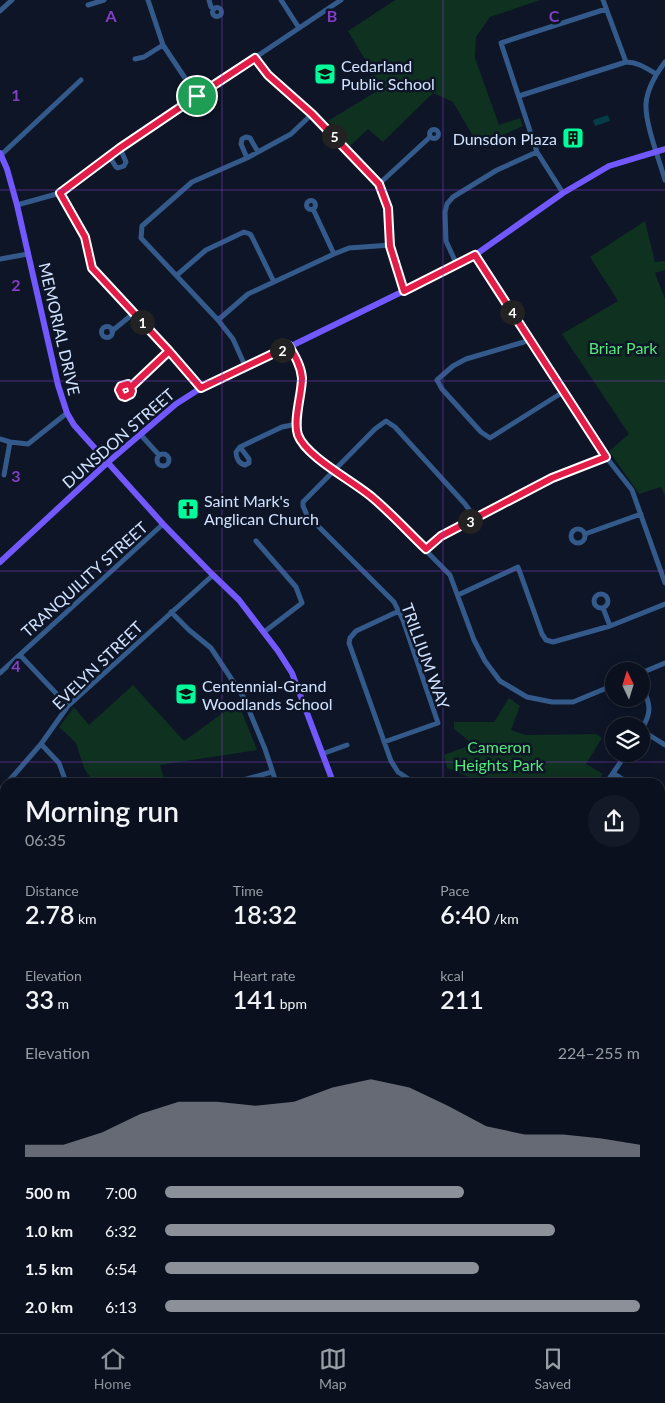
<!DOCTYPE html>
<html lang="en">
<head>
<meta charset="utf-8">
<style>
	body { margin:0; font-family:Lato,sans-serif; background:#131926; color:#f1f3f6; height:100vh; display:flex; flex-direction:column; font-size:19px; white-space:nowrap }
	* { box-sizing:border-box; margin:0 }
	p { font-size:16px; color:#999da4 }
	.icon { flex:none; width:28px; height:28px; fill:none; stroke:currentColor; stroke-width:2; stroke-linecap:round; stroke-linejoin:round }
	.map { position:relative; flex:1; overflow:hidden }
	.sheet { position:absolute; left:0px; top:778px; width:665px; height:556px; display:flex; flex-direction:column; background:#0a101d; border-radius:15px 15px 0 0; box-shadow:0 2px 12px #0003,0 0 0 1px #2a303b }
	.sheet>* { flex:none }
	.needle { width:32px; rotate:356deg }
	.buttons { position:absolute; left:605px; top:662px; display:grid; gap:10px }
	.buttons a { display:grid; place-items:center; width:45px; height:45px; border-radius:50%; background:#0a101d; box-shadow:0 2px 12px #0003,0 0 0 1px #2a303b; font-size:25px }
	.pin { position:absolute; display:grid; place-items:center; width:42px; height:42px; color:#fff; margin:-21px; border:2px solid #fff; border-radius:50%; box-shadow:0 1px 5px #0007 }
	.km { position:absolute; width:25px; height:25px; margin:-12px; border-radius:50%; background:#222; color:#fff; font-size:14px; line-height:25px; text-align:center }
	.round { display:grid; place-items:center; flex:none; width:52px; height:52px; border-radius:26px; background:#131926 }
	.head { display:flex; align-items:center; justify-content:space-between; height:85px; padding:0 25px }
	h1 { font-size:28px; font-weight:600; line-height:38px }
	.stats { display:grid; grid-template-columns:repeat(3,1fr); gap:8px; height:85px; padding:5px 25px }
	.stats div { display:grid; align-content:center }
	.stats b { font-size:25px; font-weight:600 }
	.stats small { font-size:14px; font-weight:400 }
	.stats p { font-size:14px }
	.chart { height:140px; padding:10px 25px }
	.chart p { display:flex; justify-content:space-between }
	.chart svg { width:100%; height:90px; margin-top:5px; fill:#8c9099; opacity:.7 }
	ul { padding:0 25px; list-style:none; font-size:16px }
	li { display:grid; grid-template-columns:80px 60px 1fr; align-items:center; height:38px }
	li i { height:12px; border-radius:6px; background:#8c9099 }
	.menu { display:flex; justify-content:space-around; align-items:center; height:70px; border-top:1px solid #2a303b; background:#0a101d; font-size:14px; color:#999da4 }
	.menu a { display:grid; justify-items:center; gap:2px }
	.menu .selected { color:#8c9099 }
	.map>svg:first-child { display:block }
</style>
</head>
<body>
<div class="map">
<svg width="665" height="1333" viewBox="0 0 665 1333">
	<rect width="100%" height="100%" fill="#0d1527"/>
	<path fill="#0f3120" d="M395,0h145l-50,17 -14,20 -1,21 24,67 21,-7 3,8 -44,20 -26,-44 -20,-9 -50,49 -15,-13 -18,17 -22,-25 54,-33 -34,-57z
		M372,75l4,5 -12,8 -4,-5z
		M645,221l10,41 10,-1v9l-10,3 10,26v197l-4,-9 -22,7 -30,-43 20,-17 -67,-100 56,-33 -28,-44z
		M133,685l51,56 54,-39 19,48 -97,15 5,17h-72l-9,-14 -8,-25 -17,-16 15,-20 15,18z
		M509,698l11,8 -9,24 15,5 70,-1 6,4 -16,26 17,10 -5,8h-117l-34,-14 -3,-13 29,-11 -19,-15v-7h40z
		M42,1329h266v4h-232l-34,-3z"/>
	<path fill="#053d47" d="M608,115l2,6 -15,5 -2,-6z"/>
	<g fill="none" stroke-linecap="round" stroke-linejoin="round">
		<path stroke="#335a8a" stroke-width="5" d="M148,0l15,45 34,51
			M209,0l2,7 3,2
			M281,0l18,28
			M603,0l23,62
			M88,5l16,-5
			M212.5 12a4.5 4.5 0 1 1 9 0a4.5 4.5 0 1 1-9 0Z
			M0,11l12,-11
			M255,58l13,17 44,39 67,70 9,24 3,37 13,46
			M135,59l9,-2 19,-12
			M665,62c-9,12 -18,26 -19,42 -1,20 13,55 19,76
			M519,96l107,-34c12,0 20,6 30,12
			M429.5 134a4.5 4.5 0 1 1 9 0a4.5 4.5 0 1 1-9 0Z
			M1,155l80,-75
			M109,156l7,11 2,1 6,-2 2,-4 -6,-14
			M247,158l-6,-14 1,-5 4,-2 4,1 8,14
			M379,184l51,-47
			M60,193l25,44 7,31 109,120
			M563,193l-26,-41 -36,-109 105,-34
			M306.5 205a4.5 4.5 0 1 1 9 0a4.5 4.5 0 1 1-9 0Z
			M17,205l43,-12 60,-45 221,-148
			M313,209l21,45
			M475,255l131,202 26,33 33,93
			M0,259l28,-5
			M457,265l-11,-24 -1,-29 2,-8 6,-7 44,-27 40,-18
			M177,275l29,-25 38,-18 6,2 2,3 22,45
			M218,320l30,-26 86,-40 15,-6 42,-3
			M101.5 332a5.5 5.5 0 1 1 11 0a5.5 5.5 0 1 1-11 0Z
			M112,331l22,-18
			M529,340l-5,2 -58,17 -13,7 -16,14 5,9 39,43 9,6 73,-46
			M289,346l11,22 2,11 -5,50 3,10 25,26 10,5 38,27 77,78 24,65 11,21 15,20 27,16 25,5h21l41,-17
			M246,368l-13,-29 -15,-19 -77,-82 1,-12 50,-44 55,-24 44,-24 21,-20
			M120 390a6 6 0 1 1 12 0a6 6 0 1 1-12 0Z
			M131,387l38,-36
			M140,434l19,21
			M0,439l10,3 18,2 39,-31
			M240,447l9,12v4l-4,2c-6,-1 -9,-7 -9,-13l4,-5 42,-20 15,-3
			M157 460a6 6 0 1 1 12 0a6 6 0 1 1-12 0Z
			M4,475l6,-33
			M571 536a7 7 0 1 1 14 0a7 7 0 1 1-14 0Z
			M585,534l56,-20
			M256,541l40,46 6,16 -38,29
			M425,549l16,-13 111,-58 54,-21
			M594 601a7 7 0 1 1 14 0a7 7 0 1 1-14 0Z
			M458,595l60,-28 24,67 4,6 7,2 57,-16 55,-22
			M603,608l7,18
			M399,611l-43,20 -6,7 -1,5 42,118 7,11 15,10
			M171,612l18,18 22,18 33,50 21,51 11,33
			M20,655l48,51
			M0,673l163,-149
			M641,673l24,-10
			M641,682c8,21 13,28 0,48
			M641,730l24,15
			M384,742l54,-19 -35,-103 -9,-18 -87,-87 -4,-9v-4l72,-73 11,-8 9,6 70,77 10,14
			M41,744l18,19 7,19
			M322,754l25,-9
			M613,773l14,9
			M8,782l33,-38 27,-38 145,-131
			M236,782l36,-10
			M607,782l19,-28
			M0,790l5,-5
			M660,804l5,2
			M0,895l5,-4
			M0,989l5,-5
			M0,1106l5,-1
			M660,1153l5,2
			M660,1269l5,2
			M0,1307l4,13
			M494,1329l9,4
			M656,1329l9,3
			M425,1333l2,-4
			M573,1333l2,-4"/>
		<path stroke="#7159ff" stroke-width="6" d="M0,153l7,16 10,36 41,180 9,28 7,12 89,99 50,51 26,25 39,51 14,22 41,109
			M0,562l107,-99 69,-59 25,-16 45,-20 211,-103 18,-10 88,-62 29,-17 17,-10 56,-17
			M660,965l5,15
			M660,987l5,-3
			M0,1180l5,-1
			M361,1333l2,-4"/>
	</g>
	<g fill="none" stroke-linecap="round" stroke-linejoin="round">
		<g stroke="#fff" stroke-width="10">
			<path id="route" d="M197,96l-77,52 -60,45 25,44 7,31 77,83 -38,36 1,4 -1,3 -6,3 -3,-1 -3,-6 2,-4 7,-2 3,3 38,-36 32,37 88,-42c6,10 12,20 13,32 0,16 -9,42 -4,57 8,22 57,47 75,63 19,16 35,34 53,51l15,-13 111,-58 54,-21 -131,-202 -71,36 -14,-45 -2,-38 -9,-24 -67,-70 -44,-39 -13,-17 -58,38"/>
		</g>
		<use href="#route" stroke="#e11d48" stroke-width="6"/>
	</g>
	<path fill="none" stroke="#843ec5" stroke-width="1" stroke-opacity="0.55" d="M222,0v782M443,0v782M0,190h665M0,381h665M0,571h665M0,762h665M0,952h5M660,952h5M0,1143h5M660,1143h5M222,1329v4M443,1329v4"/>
	<defs>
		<g id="school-square" transform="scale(1.125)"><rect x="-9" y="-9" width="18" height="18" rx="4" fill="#00fd9c" stroke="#0d1527"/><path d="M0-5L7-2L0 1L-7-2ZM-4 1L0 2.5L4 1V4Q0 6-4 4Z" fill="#111"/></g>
		<g id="building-square" transform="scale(1.125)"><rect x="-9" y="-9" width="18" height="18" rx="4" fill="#00fd9c" stroke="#0d1527"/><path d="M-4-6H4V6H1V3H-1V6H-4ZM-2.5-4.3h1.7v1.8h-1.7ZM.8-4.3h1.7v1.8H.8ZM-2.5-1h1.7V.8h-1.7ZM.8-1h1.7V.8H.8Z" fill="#111"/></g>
		<g id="church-square" transform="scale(1.125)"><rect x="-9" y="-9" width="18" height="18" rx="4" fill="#00fd9c" stroke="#0d1527"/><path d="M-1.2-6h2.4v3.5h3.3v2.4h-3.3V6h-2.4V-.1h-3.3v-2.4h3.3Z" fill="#111"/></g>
	</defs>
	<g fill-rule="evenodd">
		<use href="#school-square" x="325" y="74"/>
		<use href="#building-square" x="573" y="138"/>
		<use href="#church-square" x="188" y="509"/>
		<use href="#school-square" x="186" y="694"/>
	</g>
	<g text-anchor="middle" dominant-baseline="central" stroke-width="5" stroke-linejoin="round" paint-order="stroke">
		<g font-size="16" fill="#d2e3ff" stroke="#0d1527" text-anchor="start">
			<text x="341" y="65">Cedarland<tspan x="341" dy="18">Public School</tspan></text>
			<text x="557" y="138" text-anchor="end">Dunsdon Plaza</text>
			<text x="204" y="500">Saint Mark's<tspan x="204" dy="18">Anglican Church</tspan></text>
			<text x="202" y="685">Centennial-Grand<tspan x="202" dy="18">Woodlands School</tspan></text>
		</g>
		<g font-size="16" fill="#d2e3ff" stroke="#0d1527">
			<text transform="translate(60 329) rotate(77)">MEMORIAL DRIVE</text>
			<text transform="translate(118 438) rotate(-41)">DUNSDON STREET</text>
			<text transform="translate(84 579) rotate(-42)">TRANQUILITY STREET</text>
			<text transform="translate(426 656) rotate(70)">TRILLIUM WAY</text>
			<text transform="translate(97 665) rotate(-44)">EVELYN STREET</text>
		</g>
		<g font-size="16" fill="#53ea7b" stroke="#0d1527">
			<text x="623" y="347">Briar Park</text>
			<text x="499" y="746">Cameron<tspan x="499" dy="18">Heights Park</tspan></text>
		</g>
	</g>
	<g font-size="16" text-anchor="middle" font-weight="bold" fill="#843ec5" stroke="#0d1527" stroke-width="5" stroke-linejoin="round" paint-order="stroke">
		<text x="111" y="22">A</text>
		<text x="332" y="22">B</text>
		<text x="554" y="22">C</text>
		<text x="16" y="101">1</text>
		<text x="16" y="291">2</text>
		<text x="16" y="482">3</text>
		<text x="16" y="672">4</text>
	</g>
</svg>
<div class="buttons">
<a><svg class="needle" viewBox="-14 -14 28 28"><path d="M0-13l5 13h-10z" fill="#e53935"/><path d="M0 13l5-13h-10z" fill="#999da4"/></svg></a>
<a><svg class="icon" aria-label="layers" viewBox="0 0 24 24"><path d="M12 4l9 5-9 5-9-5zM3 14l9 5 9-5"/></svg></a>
</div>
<div class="pin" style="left:197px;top:96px;background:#1e9e55"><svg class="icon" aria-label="arrive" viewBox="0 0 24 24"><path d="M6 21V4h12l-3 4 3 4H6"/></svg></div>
<b class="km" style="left:142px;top:322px">1</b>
<b class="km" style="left:282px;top:350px">2</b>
<b class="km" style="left:470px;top:521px">3</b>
<b class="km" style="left:512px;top:312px">4</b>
<b class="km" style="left:334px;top:136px">5</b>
<section class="sheet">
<div class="head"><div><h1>Morning run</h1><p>06:35</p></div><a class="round"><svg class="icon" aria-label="share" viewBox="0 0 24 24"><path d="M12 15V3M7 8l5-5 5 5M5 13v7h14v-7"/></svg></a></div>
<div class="stats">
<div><p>Distance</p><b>2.78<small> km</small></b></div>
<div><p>Time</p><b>18:32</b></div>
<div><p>Pace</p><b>6:40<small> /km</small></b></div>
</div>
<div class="stats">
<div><p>Elevation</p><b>33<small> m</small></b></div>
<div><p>Heart rate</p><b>141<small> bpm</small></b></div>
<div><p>kcal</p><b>211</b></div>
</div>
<div class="chart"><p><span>Elevation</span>224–255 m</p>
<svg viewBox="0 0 160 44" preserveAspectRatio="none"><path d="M0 44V38L10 38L20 32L30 23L40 17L50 17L60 19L70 17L80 10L90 6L100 10L110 19L120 29L130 33L140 33L150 35L160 38V44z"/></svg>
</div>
<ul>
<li><b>500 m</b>7:00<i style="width:63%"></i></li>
<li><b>1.0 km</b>6:32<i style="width:82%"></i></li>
<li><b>1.5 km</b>6:54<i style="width:66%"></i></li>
<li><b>2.0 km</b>6:13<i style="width:100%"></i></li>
</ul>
</section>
</div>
<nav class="menu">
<a class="selected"><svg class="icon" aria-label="home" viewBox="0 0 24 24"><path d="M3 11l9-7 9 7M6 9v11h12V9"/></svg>Home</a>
<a><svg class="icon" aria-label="map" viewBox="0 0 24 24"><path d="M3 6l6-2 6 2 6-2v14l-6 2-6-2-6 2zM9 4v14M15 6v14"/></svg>Map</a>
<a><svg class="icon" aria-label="saved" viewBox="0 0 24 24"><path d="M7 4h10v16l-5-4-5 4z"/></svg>Saved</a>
</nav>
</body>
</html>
